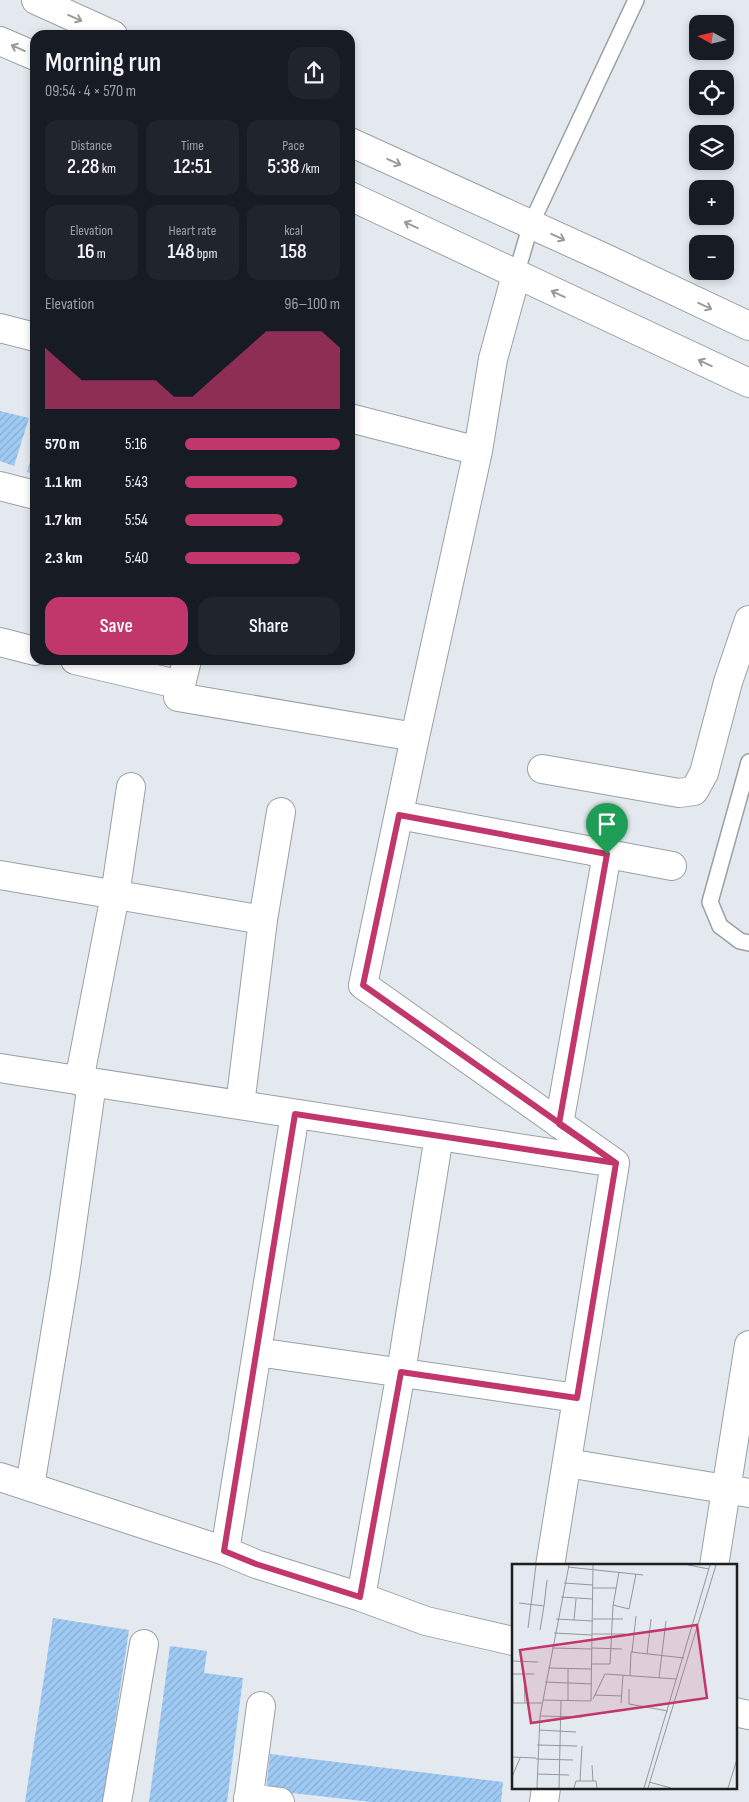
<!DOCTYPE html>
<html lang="en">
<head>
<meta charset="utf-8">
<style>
	body { margin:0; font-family:"Sofia Sans Condensed",sans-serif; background:#20242c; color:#f1f3f6; height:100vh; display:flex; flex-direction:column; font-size:19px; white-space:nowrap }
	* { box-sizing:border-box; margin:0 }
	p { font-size:16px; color:#9ea1a6 }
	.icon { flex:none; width:28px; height:28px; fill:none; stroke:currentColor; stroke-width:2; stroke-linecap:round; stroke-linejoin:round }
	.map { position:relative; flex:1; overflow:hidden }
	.side { position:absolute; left:30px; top:30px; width:325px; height:635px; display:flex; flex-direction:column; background:#171b24; border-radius:15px; box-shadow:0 2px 8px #0003 }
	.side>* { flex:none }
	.needle { width:32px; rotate:278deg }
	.controls { position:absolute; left:689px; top:15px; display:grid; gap:10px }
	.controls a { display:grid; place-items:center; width:45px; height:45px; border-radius:10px; background:#171b24; box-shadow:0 2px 8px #0003; font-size:25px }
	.pin { position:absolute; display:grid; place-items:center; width:42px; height:42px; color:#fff; margin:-51px -21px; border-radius:50% 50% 50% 0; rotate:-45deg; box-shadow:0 0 5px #0007 }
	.pin .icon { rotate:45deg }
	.round { display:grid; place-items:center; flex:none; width:52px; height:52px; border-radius:15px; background:#20242c }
	.summary { display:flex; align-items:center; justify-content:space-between; height:85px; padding:0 15px }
	h1 { font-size:28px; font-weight:600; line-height:38px }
	.metrics { display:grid; grid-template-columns:repeat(3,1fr); gap:8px; height:85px; padding:5px 15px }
	.metrics div { display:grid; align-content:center; border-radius:12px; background:#20242c; text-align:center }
	.metrics b { font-size:21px; font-weight:600 }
	.metrics small { font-size:14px; font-weight:400 }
	.metrics p { font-size:14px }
	.chart { height:140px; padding:10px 15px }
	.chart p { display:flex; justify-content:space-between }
	.chart svg { width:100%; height:90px; margin-top:5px; fill:#c2376b; opacity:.7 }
	.cta { display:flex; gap:10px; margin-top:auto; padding:10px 15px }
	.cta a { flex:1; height:58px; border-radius:15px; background:#c2376b; color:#fff; font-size:20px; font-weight:600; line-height:58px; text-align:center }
	.cta a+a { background:#20242c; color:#f1f3f6 }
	ul { padding:0 15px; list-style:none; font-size:16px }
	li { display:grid; grid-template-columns:80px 60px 1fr; align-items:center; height:38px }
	li i { height:12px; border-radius:6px; background:#c2376b }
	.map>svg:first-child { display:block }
</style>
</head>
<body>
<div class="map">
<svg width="749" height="1802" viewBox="0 0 749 1802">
	<defs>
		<pattern id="building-hatch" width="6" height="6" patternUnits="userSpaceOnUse" patternTransform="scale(1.25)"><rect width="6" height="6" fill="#9fcaf4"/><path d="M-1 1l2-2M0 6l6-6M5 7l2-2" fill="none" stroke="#88add1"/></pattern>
	</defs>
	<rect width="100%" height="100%" fill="#e3e9ee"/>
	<path fill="url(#building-hatch)" d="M0,411l29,7 -15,48 -14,-5z
		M35,445v29l-8,-2z
		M53,1618l76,12 -26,172h-78z
		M170,1646l37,5 -3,22 39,5 -16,124h-78z
		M270,1754l233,28 -2,20h-130l-105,-12z"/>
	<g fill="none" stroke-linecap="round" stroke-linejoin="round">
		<g stroke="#9ba0a5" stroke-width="18">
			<path id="service" d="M516,275l15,-51 105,-224
				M749,762l-39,140 10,24 20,15 9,2"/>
		</g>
		<g stroke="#9ba0a5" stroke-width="30">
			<path id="minor" d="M516,275l-23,84 -15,92 -63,286 -52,248 252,178
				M0,328l35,9
				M350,418l128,33
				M0,486l35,9
				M0,642l35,9
				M75,660l106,25
				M187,660l-9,37 237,40
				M542,769l137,24 15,-2 10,-18 24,-91 21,-62
				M399,815l273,51
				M0,875l263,45 -23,185
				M263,920l18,-108
				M0,1068l615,95 -65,403
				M79,1081l36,-186 16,-108
				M559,1124l48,-270
				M257,1352l320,46
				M567,1463l182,30
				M0,1477l225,74 31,13 105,33 65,24 87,20
				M30,1486l35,-212 27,-191
				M225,1551l70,-437
				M714,1566l35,-221
				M361,1597l40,-225 38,-236
				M735,1712l14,3
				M248,1798l32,4
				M117,1802l27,-158
				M248,1802l13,-96
				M544,1802l2,-14"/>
		</g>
		<g stroke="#9ba0a5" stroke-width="30">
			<path id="trunk" d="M36,0l77,35
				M0,41l35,15
				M350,142l257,117 142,67
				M350,196l399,187"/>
		</g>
		<use href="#service" stroke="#fff" stroke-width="15"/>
		<use href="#minor" stroke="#fff" stroke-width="28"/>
		<use href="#trunk" stroke="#fff" stroke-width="28"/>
	</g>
	<defs><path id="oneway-shaft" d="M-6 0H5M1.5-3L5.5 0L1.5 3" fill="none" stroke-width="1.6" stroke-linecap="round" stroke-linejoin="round" transform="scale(1.25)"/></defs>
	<g stroke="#999a9b">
		<use href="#oneway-shaft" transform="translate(75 18) rotate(24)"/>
		<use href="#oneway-shaft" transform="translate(18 48) rotate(-156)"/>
		<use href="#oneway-shaft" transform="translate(394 162) rotate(24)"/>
		<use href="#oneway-shaft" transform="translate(411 225) rotate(-155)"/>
		<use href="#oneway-shaft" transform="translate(558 237) rotate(25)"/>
		<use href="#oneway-shaft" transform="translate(558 294) rotate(-155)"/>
		<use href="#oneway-shaft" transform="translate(705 306) rotate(25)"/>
		<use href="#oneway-shaft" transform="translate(705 363) rotate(-155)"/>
	</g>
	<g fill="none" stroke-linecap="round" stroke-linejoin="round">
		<g stroke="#fff" stroke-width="10">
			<path id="route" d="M607,854l-48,270 57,39 -321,-49 -71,437 32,13 104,33 41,-225 176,26 39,-235 -253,-178 36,-170 208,39"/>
		</g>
		<use href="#route" stroke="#c2376b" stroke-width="6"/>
	</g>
	<g transform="translate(512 1564)">
		<rect width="225" height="225" fill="#e3e9ee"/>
		<path fill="none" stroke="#94989c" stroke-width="1" d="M176,1l21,4M56,3l75,8M52,19l29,2M81,24h23M49,33l32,2M7,39l25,3 3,-26M101,41l16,4 7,-35M44,55l37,2M81,55h30M62,56l2,-21M16,64l8,-63M28,66l4,-24M42,69l38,2M80,70h33M40,84l40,1M80,84l30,1M120,88l4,-36M0,90l1,49M135,90l4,-35M0,97l26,1M80,100h18l3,-58 6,-34M36,104l44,1M0,110h22M12,110l1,29M118,112l1,-24 53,6M147,114l7,-57M33,118l47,2M117,125v15l39,7M83,131l27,1M81,135l12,-25 72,5M31,136l48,1 2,-136M56,137v-32M0,139h30M109,139l2,-28M28,152l42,1M27,166l37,2M25,181l40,1M0,193l24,1M24,195l37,1M80,201l1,16M25,210l32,1M0,213l8,-19M68,217l2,-35M137,218l22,6M25,224l3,-72 29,-151M47,224l2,-87M62,224l2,-7h20l1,7M132,224l66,-223M136,224l68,-223M216,224l9,-29"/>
		<path fill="#c2376b" fill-opacity="0.15" stroke="#c2376b" stroke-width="2.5" d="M185,61l10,73 -176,25 -11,-73z"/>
		<rect width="225" height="225" fill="none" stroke="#1d1f21" stroke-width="2.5"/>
	</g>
</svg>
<div class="controls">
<a><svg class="needle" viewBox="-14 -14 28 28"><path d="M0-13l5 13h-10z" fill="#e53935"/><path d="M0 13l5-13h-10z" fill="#9ea1a6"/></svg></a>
<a><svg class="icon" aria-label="locate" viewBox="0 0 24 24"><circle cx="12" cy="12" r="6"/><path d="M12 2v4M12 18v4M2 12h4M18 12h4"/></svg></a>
<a><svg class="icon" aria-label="layers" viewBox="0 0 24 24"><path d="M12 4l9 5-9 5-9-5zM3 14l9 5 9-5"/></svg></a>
<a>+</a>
<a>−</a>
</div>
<div class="pin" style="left:607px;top:854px;background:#1e9e55"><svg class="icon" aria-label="arrive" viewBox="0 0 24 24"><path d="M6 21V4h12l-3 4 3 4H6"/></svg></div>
<section class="side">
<div class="summary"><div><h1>Morning run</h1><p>09:54 · 4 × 570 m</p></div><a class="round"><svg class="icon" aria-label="share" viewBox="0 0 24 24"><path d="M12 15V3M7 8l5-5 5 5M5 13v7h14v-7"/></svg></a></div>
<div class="metrics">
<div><p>Distance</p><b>2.28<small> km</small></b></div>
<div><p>Time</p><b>12:51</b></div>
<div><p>Pace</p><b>5:38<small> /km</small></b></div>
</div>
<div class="metrics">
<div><p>Elevation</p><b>16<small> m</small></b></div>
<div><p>Heart rate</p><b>148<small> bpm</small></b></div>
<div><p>kcal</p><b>158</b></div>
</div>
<div class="chart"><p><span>Elevation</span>96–100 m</p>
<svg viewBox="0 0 160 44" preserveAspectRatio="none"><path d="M0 44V14L10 22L20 30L30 30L40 30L50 30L60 30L70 38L80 38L90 30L100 22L110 14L120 6L130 6L140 6L150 6L160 14V44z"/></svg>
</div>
<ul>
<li><b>570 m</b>5:16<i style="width:100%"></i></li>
<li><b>1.1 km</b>5:43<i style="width:72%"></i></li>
<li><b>1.7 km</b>5:54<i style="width:63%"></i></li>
<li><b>2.3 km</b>5:40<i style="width:74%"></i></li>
</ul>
<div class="cta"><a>Save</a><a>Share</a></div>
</section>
</div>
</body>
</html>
